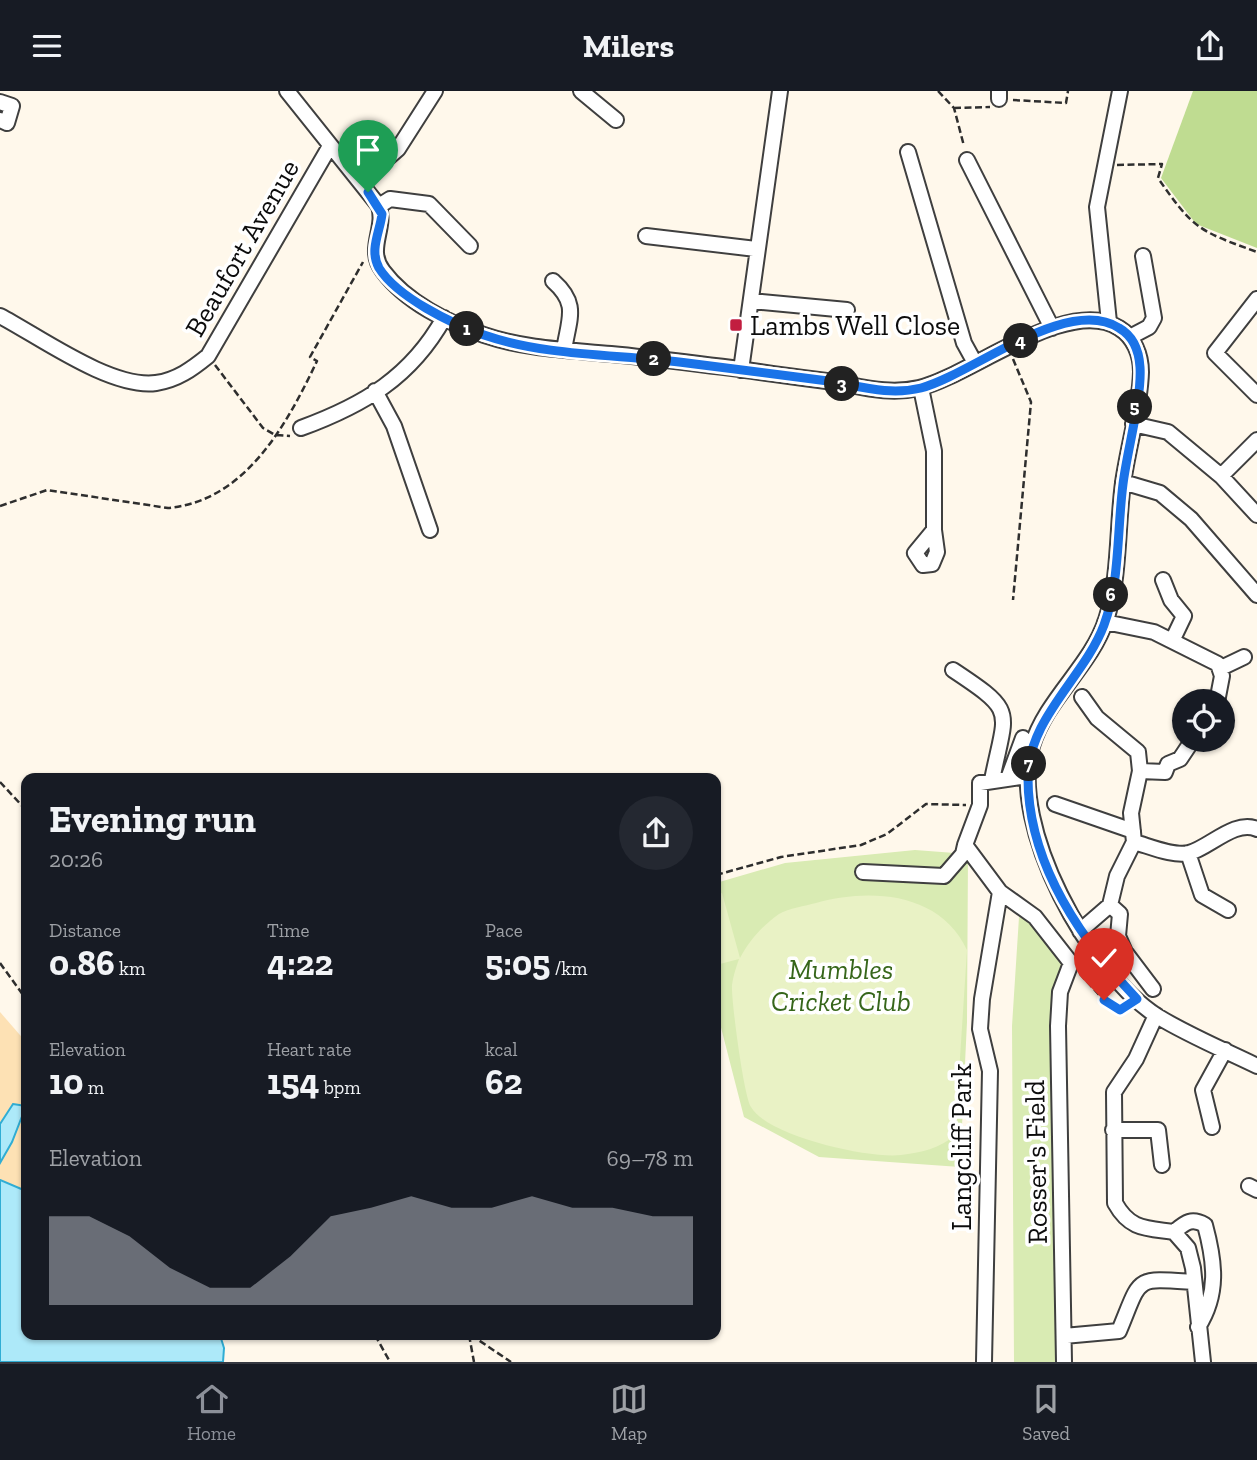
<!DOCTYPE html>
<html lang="en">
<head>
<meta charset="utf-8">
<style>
	body { margin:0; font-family:"Zilla Slab",serif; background:#242831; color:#f1f3f6; height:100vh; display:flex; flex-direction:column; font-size:26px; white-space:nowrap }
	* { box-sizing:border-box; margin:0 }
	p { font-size:23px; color:#9ea1a6 }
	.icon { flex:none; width:38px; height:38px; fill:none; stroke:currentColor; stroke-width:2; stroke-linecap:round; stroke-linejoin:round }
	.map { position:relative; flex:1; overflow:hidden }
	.side { position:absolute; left:21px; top:682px; width:700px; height:567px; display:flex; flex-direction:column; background:#171b24; border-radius:14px; box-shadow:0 2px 5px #0004 }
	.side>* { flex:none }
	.tools { position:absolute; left:1172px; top:598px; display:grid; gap:14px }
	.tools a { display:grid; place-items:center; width:63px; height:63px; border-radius:50%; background:#171b24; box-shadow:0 2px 5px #0004; font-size:35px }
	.pin { position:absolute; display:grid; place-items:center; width:60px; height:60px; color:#fff; margin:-72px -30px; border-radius:50% 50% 50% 0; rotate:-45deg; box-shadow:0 0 7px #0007 }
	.pin .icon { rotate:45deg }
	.km { position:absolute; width:35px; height:35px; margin:-18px; border-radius:50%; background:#222; color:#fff; font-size:19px; line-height:35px; text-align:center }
	.round { display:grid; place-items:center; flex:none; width:74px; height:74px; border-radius:37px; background:#242831 }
	.summary { display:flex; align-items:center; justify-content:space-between; height:119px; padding:0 28px }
	h1 { font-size:38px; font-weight:700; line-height:52px }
	.stats { display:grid; grid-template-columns:repeat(3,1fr); gap:10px; height:119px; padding:7px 28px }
	.stats div { display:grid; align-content:center }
	.stats b { font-size:35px; font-weight:700 }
	.stats small { font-size:19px; font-weight:400 }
	.stats p { font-size:19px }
	.chart { height:196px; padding:14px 28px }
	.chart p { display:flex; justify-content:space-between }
	.chart svg { width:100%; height:126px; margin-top:7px; fill:#8c9099; opacity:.7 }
	header { display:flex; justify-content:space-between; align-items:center; height:91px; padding:0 28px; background:#171b24; font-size:32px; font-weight:700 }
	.tab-bar { display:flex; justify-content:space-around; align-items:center; height:98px; border-top:2px solid #363941; background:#171b24; font-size:19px; color:#9ea1a6 }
	.tab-bar a { display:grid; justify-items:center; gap:4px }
	.tab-bar .selected { color:#8c9099 }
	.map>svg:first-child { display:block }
</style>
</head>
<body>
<header><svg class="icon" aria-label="menu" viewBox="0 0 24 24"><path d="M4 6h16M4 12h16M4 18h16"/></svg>Milers<svg class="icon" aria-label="share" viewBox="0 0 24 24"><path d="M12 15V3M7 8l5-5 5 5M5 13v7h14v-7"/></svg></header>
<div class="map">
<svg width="1257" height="1271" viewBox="0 0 1257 1271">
	<rect width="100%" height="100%" fill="#fff8eb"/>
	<path fill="#d9ebb3" d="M915,759l53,4 -1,168 -7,145 -141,-10 -75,-40 -28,-109v-125l69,-20z
		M1019,826l15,6 30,38 -4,401h-46l-2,-336z"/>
	<path fill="#bfdc91" d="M1193,0h64v157l-61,-24 -35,-46z"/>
	<path fill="#fde1b4" d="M0,921l26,30v291l-26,-18z"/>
	<path fill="#e9f2c5" d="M722,802l18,65c9,-17 23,-33 39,-44 10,-6 26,-8 37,-11 54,-15 124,-11 151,47l-12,185c-14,13 -35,18 -54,20 -32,4 -134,-19 -150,-48 -7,-10 -20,-107 -19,-122 1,-9 4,-17 7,-26l-23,6v-70z"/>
	<path fill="#ade9f9" stroke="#30add4" stroke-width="2" d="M13,1013l13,2 -14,36 -12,21v-39z
		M0,1089l26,11v144h194l4,13 -1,14h-223z"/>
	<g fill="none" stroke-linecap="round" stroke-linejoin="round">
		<g stroke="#3f3f3f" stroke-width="18">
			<path id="minor" d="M287,0l92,115c7,24 -13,43 4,65 23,31 65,52 101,64 41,14 85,15 127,19 43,4 86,10 129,15 31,5 63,9 94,13 29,5 55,13 85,6 51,-12 150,-93 200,-60 15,9 22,27 22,44 -1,36 -13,75 -18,111 -6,44 -3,94 -17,137 -15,46 -60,79 -74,126 -24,80 58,227 125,270 31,19 67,34 100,50
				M581,0l35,29
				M999,8v-8
				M0,11l12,4 -5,17 -7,-3
				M908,61l56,191 11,20
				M967,69l85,168
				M360,91l38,-33 37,-58
				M379,115l11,-7 39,5 41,42
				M646,145l110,13
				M553,190c26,23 16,37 11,69
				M1257,208l-42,54 42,42
				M752,210l95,9
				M0,225c40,21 111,73 156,67 21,-3 36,-14 52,-27l122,-210
				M1109,231l-12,-115 23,-116
				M1130,246l19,-10 5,-9 -11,-62
				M741,279l39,-279
				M921,297l13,63v79l3,22 -5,12 -9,1 -8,-12 19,-23
				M375,300l19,35 36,104
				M1133,333l35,8 53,44 36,39
				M301,337c63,-23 110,-51 143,-110
				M1221,385l36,-36
				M1123,391l37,11 31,26 66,76
				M1163,489l8,20 13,16 -11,23
				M1105,531l49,10 64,32 4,12 -5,26
				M1221,577l23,-11
				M953,579c65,43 53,39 39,110
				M1140,680l25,1 3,-8 12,-5 10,-15
				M1009,685l14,-38
				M1028,685l-48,7v22l-15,40 35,47 35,25 36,46 -11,29 -2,34 6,336
				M1055,713l78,27
				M1134,751c15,4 40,15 55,11 20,-5 46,-34 68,-24
				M1188,762l14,42 26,15
				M863,781l81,4 19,-22 2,-9
				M1110,814l10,9 -2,22 7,16 28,37
				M1080,840l30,-26 7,-29 17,-34 -3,-29 9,-42 -2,-19 -41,-34 -15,-21
				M1156,924l-20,44 -22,33 1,111c15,27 31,25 59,29l14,16 5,20 10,94
				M1212,1036l-9,-37 22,-40
				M1113,1039h45l4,35
				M1249,1095l8,4
				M1174,1141c11,-9 17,-15 31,-7 10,37 14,69 -7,102
				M1064,1245l55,-5c23,-55 14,-53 75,-49
				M984,1271l6,-291 -10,-42 2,-30 18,-107"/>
		</g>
		<path stroke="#2e2e2e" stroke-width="2.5" stroke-dasharray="7 3.5" stroke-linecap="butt" d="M938,0l16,17 10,38
			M1013,9l53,3 2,-12
			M954,17l36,-1
			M1117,74l45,-1 -4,14c35,51 41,53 99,74
			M1013,268l18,43 -18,198
			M215,274l48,63 12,7 15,1
			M0,415l47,-16 121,18c78,-7 119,-84 149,-147l-7,-4 53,-95
			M0,691l26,28
			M716,784l65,-18 80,-12 26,-11 39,-30 40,1
			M0,872l26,36
			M1080,883l24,26 16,11 5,-3
			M375,1244l15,27
			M469,1244l5,27
			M471,1244l40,27"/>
		<use href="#minor" stroke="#fff" stroke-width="14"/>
	</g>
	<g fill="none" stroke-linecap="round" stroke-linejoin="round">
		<g stroke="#fff" stroke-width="14">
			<path id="route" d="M368,101l14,22c-2,18 -13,36 -3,54 18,29 73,56 105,67 64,22 136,19 203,28 47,6 94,12 141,18 31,5 61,15 93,7 52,-14 146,-93 198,-60 14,8 20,23 21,39 2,31 -13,84 -17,117 -6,46 -3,98 -19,141 -20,53 -76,93 -76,153 0,86 53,162 109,221l-17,11 -16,-10"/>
		</g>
		<use href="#route" stroke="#1a73e8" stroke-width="9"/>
	</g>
	<rect fill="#c21e40" stroke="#fff" stroke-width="2.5" x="729" y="227" width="14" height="14" rx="3.5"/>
	<g text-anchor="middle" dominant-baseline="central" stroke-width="7" stroke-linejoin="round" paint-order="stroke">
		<g font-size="28" fill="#0c0c0c" stroke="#fff">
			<text transform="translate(242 157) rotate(-60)">Beaufort Avenue</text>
			<text transform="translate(961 1056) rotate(-90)">Langcliff Park</text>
			<text transform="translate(1036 1071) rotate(-91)">Rosser's Field</text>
		</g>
		<g font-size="28" fill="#0c0c0c" stroke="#fff" text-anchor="start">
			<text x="750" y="234">Lambs Well Close</text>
		</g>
		<g font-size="28" font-style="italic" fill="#36661a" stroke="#fff">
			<text x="841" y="878">Mumbles<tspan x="841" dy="32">Cricket Club</tspan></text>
		</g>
	</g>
</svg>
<div class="tools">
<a><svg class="icon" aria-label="locate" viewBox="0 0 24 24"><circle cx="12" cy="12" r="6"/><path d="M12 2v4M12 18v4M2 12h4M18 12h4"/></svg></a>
</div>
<div class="pin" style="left:368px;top:101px;background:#1e9e55"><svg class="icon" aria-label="arrive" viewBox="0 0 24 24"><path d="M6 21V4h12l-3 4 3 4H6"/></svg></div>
<div class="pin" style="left:1104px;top:909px;background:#d93025"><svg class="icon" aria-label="check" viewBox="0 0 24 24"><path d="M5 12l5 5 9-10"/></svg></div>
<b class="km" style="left:467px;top:238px">1</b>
<b class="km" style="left:654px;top:268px">2</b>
<b class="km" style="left:842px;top:293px">3</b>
<b class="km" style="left:1021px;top:250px">4</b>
<b class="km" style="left:1135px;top:316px">5</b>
<b class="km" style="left:1111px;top:504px">6</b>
<b class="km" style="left:1029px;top:673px">7</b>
<section class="side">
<div class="summary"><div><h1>Evening run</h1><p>20:26</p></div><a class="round"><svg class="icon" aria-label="share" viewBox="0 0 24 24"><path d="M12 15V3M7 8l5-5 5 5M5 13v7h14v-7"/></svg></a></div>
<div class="stats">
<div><p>Distance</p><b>0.86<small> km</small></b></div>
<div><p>Time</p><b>4:22</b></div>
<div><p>Pace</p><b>5:05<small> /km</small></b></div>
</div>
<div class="stats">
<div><p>Elevation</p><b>10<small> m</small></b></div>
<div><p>Heart rate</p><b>154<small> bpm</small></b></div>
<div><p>kcal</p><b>62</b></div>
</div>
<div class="chart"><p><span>Elevation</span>69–78 m</p>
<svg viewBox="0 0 160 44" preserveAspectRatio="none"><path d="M0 44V13L10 13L20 20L30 31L40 38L50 38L60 27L70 13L80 10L90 6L100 10L110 10L120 6L130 10L140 10L150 13L160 13V44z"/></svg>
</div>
</section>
</div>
<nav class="tab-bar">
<a class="selected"><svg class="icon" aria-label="home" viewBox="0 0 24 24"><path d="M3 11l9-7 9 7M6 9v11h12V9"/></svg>Home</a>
<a><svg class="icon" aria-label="map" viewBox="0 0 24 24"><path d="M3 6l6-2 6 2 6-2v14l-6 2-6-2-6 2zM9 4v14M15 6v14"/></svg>Map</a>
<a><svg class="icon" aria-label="saved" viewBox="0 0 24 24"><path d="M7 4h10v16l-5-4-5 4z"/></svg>Saved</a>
</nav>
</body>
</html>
